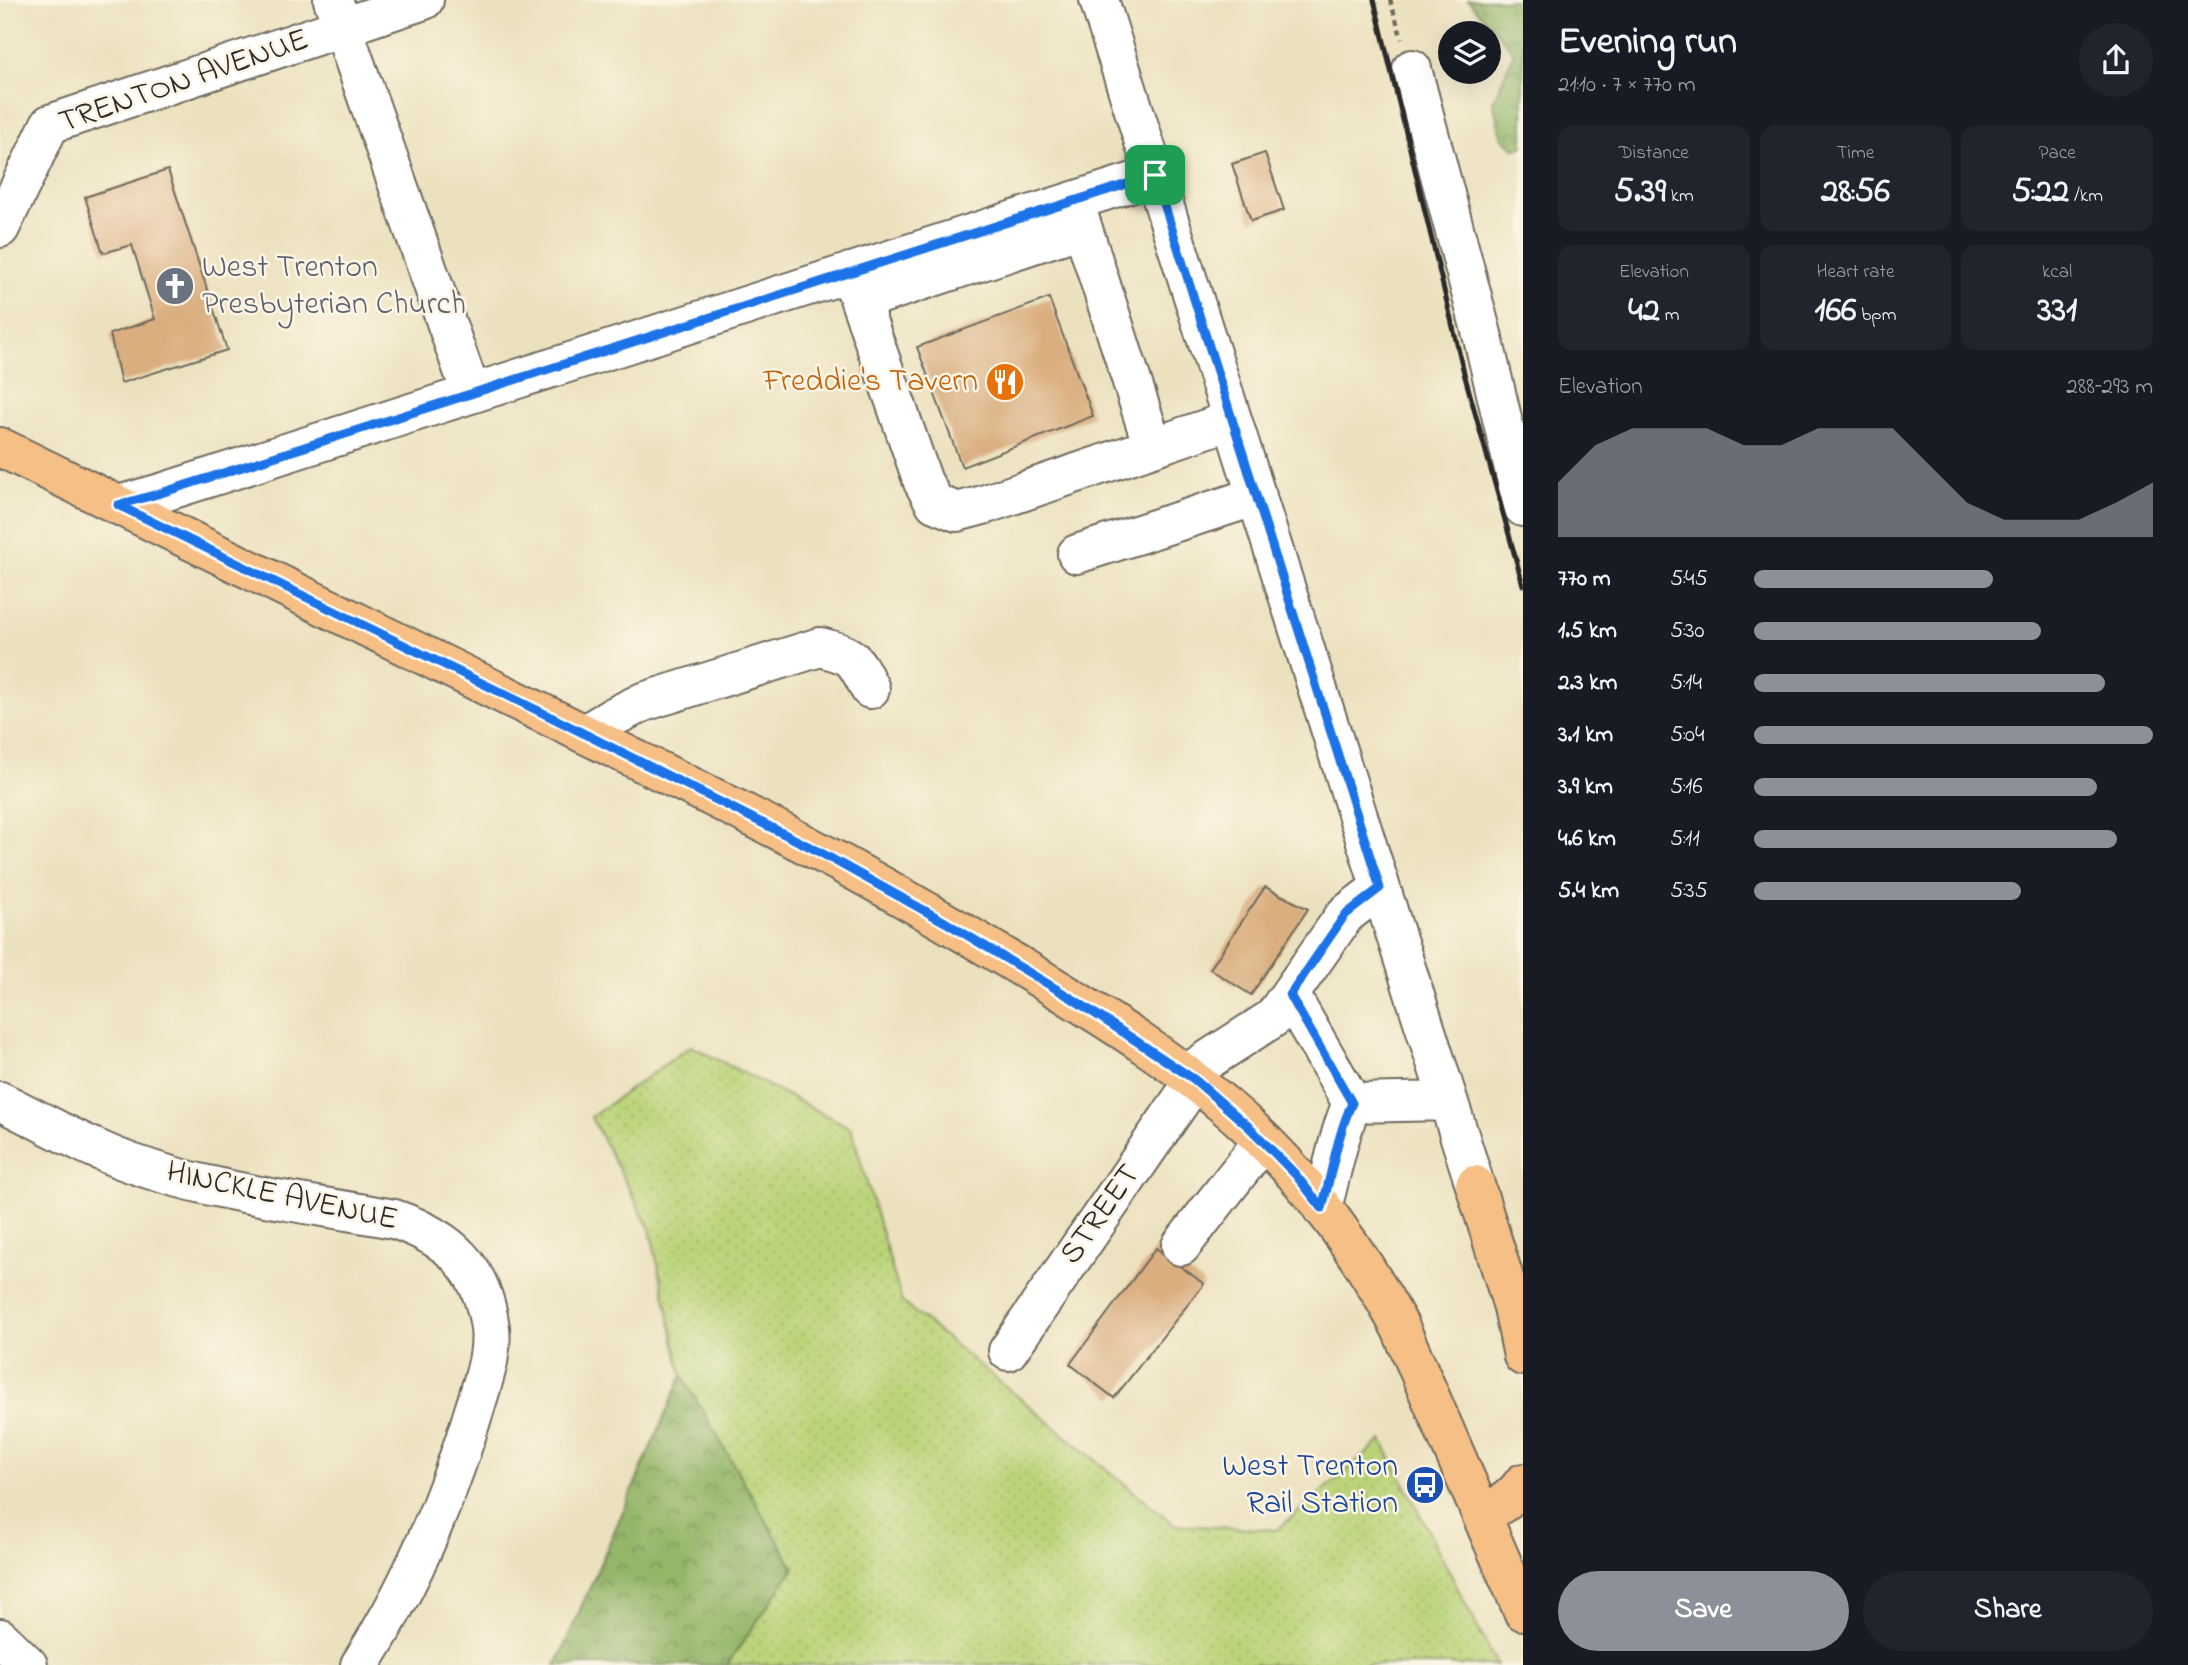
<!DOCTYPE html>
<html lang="en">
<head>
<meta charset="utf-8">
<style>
	body { margin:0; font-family:"Indie Flower",sans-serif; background:#20242c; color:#f1f3f6; height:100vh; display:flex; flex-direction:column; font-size:26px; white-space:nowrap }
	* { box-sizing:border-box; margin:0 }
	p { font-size:23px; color:#9ea1a6 }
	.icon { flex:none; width:38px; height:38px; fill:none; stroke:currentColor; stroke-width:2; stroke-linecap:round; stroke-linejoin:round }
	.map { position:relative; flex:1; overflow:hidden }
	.sheet { display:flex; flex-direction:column; background:#171b24; width:665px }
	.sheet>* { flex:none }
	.tools { position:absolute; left:1438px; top:21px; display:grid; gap:14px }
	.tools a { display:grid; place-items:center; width:63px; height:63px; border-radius:50%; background:#171b24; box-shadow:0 7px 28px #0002; font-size:35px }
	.pin { position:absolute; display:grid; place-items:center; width:60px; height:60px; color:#fff; margin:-30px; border-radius:14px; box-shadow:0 4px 10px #0006 }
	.round { display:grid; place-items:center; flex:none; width:74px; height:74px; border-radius:37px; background:#20242c }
	.overview { display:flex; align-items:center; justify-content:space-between; height:119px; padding:0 35px }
	h1 { font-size:38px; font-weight:700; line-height:52px }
	.figures { display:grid; grid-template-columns:repeat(3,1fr); gap:10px; height:119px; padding:7px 35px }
	.figures div { display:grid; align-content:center; border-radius:14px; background:#20242c; text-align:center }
	.figures b { font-size:35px; font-weight:700 }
	.figures small { font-size:19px; font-weight:400 }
	.figures p { font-size:19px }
	.chart { height:196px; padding:14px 35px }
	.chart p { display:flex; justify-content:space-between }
	.chart svg { width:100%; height:126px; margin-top:7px; fill:#8c9099; opacity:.7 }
	.cta { display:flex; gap:14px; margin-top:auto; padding:14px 35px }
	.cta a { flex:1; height:80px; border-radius:42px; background:#8c9099; color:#fff; font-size:28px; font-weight:700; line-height:80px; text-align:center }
	.cta a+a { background:#20242c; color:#f1f3f6 }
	ul { padding:0 35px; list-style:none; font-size:23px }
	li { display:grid; grid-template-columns:112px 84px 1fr; align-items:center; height:52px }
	li i { height:18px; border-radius:9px; background:#8c9099 }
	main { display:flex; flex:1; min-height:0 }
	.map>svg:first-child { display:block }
</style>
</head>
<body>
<main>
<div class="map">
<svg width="1523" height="1665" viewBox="0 0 1523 1665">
	<defs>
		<pattern id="grass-dots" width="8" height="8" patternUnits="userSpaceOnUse" patternTransform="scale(1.75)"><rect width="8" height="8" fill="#bbd479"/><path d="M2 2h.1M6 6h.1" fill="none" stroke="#a1b669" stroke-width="1.8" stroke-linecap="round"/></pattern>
		<pattern id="forest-crowns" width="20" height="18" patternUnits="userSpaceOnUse" patternTransform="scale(1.75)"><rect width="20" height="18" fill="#94b669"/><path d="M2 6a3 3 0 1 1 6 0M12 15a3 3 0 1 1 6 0" fill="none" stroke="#799457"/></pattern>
	</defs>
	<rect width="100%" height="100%" fill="#fcf5e5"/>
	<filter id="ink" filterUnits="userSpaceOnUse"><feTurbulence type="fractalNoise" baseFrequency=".0143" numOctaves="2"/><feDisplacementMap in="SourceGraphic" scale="14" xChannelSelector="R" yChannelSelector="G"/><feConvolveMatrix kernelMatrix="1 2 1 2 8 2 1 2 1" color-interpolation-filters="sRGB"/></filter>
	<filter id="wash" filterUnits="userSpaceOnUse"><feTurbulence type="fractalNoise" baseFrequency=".00686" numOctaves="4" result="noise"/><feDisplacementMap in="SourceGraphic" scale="28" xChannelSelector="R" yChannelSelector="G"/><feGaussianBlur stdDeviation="1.57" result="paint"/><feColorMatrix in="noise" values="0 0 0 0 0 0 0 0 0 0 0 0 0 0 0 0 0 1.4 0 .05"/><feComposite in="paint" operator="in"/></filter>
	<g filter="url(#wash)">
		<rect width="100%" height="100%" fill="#ece1be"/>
		<path fill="url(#grass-dots)" stroke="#738052" stroke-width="2" d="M691,1046l160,82 51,174 273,223 102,5 105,-90 115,225h-770l67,-97 -112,-192 -32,-147 -59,-112z"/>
		<path fill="url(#forest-crowns)" stroke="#60704a" stroke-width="2" d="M1468,0h55v146l-7,3 -14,-11 -9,-36 21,-50z
			M682,1376l112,192 -67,97h-171z"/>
		<g id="blocks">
			<path fill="#daae7f" d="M1265,153l19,57 -33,11 -19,-57z
				M168,170l59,180 -106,33 -11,-49 45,-15 -23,-74 -29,8 -18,-56z
				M1049,298l44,118 -131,51 -45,-120z
				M1265,887l43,22 -57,86 -41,-26z
				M1156,1248l48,36 -90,114 -44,-34z"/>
		</g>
	</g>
	<g filter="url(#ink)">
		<use href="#blocks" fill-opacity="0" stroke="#6f6b5e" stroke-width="2"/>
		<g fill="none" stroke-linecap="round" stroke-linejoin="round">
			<g stroke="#6f6b5e" stroke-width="42">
				<path id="minor" d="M333,0l138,393
					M1099,0l376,1185
					M1412,69l71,269 40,169
					M1074,201l79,246
					M0,228l50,-104 374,-124
					M850,272l73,210 12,21 22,9 26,-7 249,-85
					M860,301l222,-73
					M118,505l43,-12 994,-318
					M1077,554l180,-58
					M585,734l28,-17 30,-15 177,-55c35,9 34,11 50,42
					M1290,995l62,108
					M1186,1074l87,-56 72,-103 35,-27
					M0,1101c43,21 86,46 131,62 83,30 177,40 263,56 56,19 88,48 96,109 3,25 -6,50 -13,73 -27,91 -65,184 -117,264
					M1322,1208c10,-36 16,-72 30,-105l96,-2
					M1181,1246l82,-105
					M1008,1351l187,-271
					M0,1638l28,27"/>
			</g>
			<g stroke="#6f6b5e" stroke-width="42">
				<path id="major" d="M0,447c202,99 404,197 605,297 70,35 142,69 211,106 72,38 142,79 212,121 77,47 154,94 220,155 62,57 112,127 152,201l123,284
					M1475,1185l38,122 10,49
					M1482,1516c15,-9 31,-18 41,-33"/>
			</g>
			<path stroke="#6f6b5e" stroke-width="4.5" stroke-dasharray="5 5" stroke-linecap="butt" d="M1390,0l12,39"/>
			<use href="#minor" stroke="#fff" stroke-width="38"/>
			<use href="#major" stroke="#f5bf86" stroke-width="38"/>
			<path stroke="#2b2b2b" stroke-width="5" d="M1374,0l90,373 59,212"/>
		</g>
	</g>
	<g fill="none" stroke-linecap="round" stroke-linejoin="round" filter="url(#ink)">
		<g stroke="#fff" stroke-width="14">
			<path id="route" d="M1155,175l225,713 -35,27 -55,80 62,108c-15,33 -20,69 -30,105l-27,-34 -46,-47 -54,-47 -122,-81 -128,-77 -131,-73 -261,-131 -435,-213 43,-12z"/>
		</g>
		<use href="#route" stroke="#1a73e8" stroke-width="9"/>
	</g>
	<defs>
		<g id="church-disc" transform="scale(2.0125)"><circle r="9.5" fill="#6b7280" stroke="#fcf5e5"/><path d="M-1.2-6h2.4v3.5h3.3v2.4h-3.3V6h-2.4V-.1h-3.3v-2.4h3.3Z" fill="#fff"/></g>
		<g id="restaurant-disc" transform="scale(2.0125)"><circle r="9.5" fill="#e8710a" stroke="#fcf5e5"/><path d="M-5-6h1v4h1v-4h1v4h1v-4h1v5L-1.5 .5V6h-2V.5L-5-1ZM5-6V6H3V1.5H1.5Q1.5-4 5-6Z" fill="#fff"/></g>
		<g id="bus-disc" transform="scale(2.0125)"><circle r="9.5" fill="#1a4fb4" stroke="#fcf5e5"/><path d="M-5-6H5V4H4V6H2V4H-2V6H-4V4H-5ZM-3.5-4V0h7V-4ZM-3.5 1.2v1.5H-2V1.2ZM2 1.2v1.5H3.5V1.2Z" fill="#fff"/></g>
	</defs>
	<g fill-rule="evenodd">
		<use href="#church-disc" x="175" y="286"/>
		<use href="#restaurant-disc" x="1005" y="382"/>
		<use href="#bus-disc" x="1425" y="1485"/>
	</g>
	<g text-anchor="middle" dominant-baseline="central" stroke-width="5" stroke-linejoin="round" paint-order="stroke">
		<g font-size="32" fill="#2b2b2b" stroke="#fcf5e5">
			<text transform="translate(184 82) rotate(-19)">TRENTON AVENUE</text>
			<text transform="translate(282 1197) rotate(12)">HINCKLE AVENUE</text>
			<text transform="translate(1101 1215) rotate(-55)">STREET</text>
		</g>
		<g font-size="32" fill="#5b616d" stroke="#fcf5e5" text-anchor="start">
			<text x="202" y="268">West Trenton<tspan x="202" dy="37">Presbyterian Church</tspan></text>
		</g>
		<g font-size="32" fill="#c56008" stroke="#fcf5e5" text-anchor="end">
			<text x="978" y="382">Freddie's Tavern</text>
		</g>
		<g font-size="32" fill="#164399" stroke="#fcf5e5" text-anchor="end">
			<text x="1398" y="1467">West Trenton<tspan x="1398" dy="37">Rail Station</tspan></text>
		</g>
	</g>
</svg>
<div class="tools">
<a><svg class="icon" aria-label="layers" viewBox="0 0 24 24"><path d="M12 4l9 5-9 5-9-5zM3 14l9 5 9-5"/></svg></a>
</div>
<div class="pin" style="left:1155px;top:175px;background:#1e9e55"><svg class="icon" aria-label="arrive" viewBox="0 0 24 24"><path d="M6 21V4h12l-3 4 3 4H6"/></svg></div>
</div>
<section class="sheet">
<div class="overview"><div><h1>Evening run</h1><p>21:10 · 7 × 770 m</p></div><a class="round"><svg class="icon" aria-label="share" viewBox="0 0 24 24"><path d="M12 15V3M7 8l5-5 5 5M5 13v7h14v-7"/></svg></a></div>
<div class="figures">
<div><p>Distance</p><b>5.39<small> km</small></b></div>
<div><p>Time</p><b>28:56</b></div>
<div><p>Pace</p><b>5:22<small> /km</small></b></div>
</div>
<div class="figures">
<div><p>Elevation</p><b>42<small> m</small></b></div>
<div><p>Heart rate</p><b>166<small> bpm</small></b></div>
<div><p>kcal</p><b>331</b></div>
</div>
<div class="chart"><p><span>Elevation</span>288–293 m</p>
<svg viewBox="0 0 160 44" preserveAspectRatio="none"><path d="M0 44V25L10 12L20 6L30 6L40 6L50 12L60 12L70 6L80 6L90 6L100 19L110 32L120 38L130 38L140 38L150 32L160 25V44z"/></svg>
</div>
<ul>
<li><b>770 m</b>5:45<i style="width:60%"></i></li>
<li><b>1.5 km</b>5:30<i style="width:72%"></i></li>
<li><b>2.3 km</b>5:14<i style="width:88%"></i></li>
<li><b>3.1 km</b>5:04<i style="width:100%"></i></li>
<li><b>3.9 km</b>5:16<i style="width:86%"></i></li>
<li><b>4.6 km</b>5:11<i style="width:91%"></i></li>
<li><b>5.4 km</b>5:35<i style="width:67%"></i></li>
</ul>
<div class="cta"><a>Save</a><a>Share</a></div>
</section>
</main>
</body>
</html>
